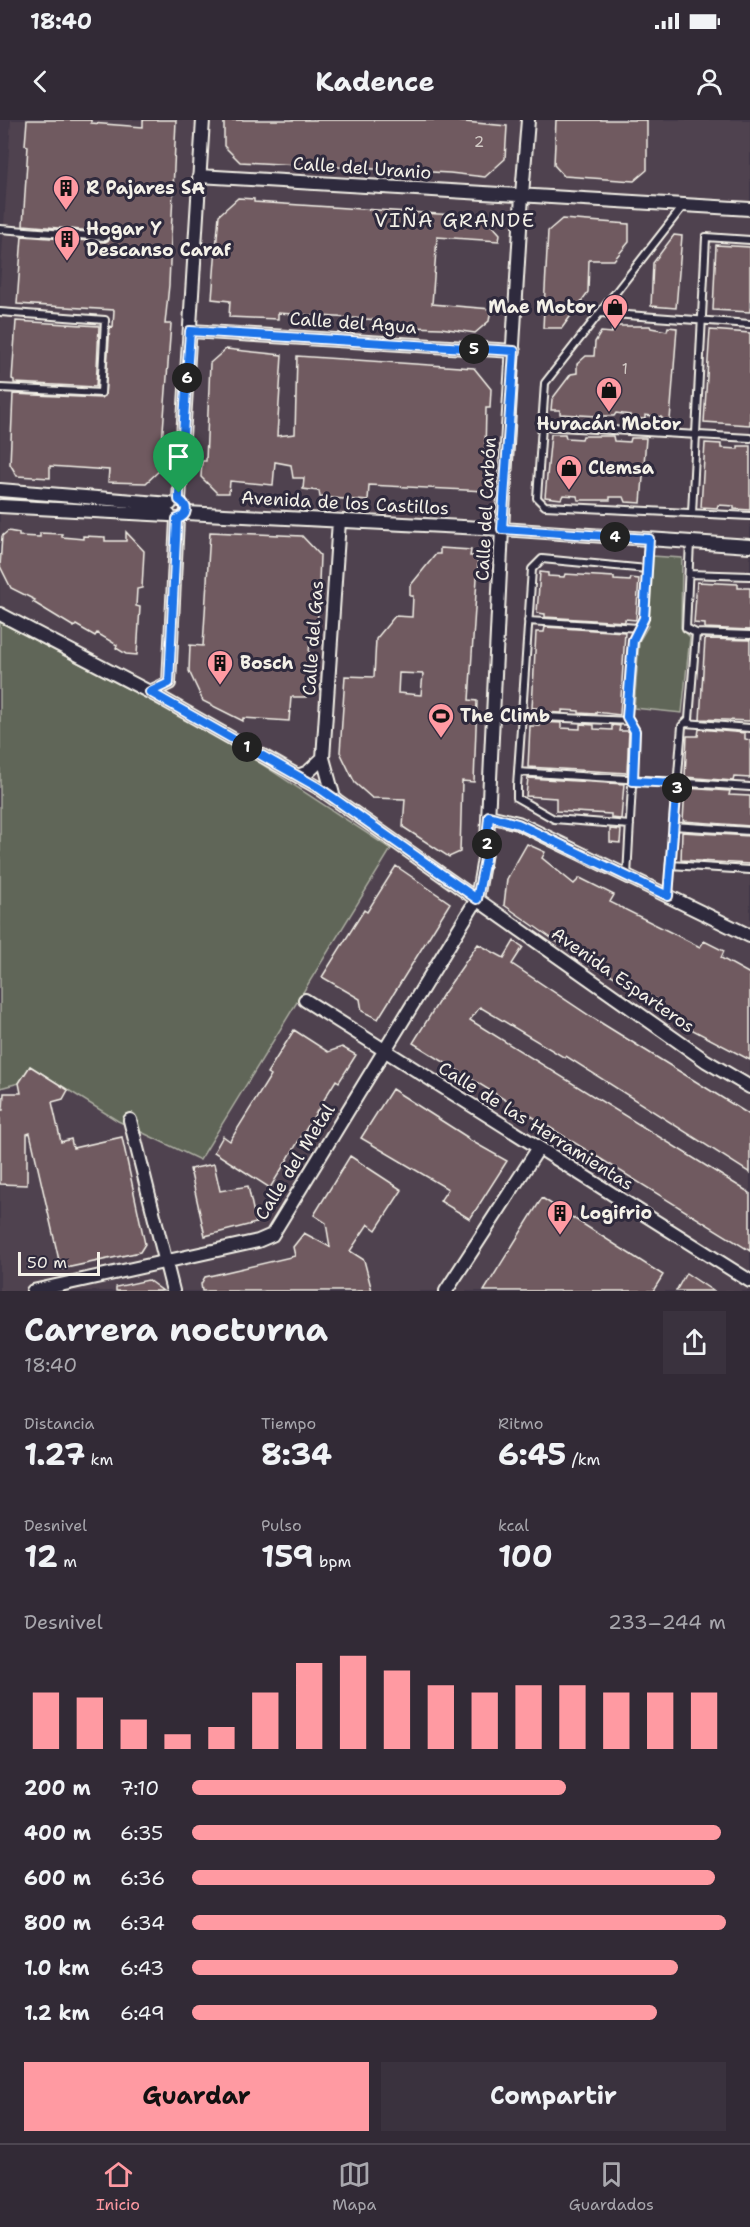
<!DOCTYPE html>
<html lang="es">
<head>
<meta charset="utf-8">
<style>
	body { margin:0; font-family:"Shantell Sans",sans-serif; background:#3a323e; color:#f1f3f6; height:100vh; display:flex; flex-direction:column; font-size:22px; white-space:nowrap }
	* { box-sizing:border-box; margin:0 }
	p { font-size:20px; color:#a8a7ad }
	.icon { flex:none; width:33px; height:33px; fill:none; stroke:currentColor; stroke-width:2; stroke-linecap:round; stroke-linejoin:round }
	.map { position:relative; height:1171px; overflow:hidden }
	.drawer { display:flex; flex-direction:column; background:#322a36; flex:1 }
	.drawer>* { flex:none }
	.scale { position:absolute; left:18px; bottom:15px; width:82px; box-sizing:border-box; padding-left:6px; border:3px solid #f4f1e8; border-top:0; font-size:16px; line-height:21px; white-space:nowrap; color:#f4f1e8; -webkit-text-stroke:4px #2f2a3d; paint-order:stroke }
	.pin { position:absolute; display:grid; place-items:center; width:51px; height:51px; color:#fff; margin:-62px -26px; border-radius:50% 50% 50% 0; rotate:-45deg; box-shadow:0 0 6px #0007 }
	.pin .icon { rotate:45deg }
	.km { position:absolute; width:30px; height:30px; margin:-15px; border-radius:50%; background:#222; color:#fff; font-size:16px; line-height:30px; text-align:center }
	.round { display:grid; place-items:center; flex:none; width:63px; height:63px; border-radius:0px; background:#3a323e }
	.overview { display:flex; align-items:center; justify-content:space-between; height:102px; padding:0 24px }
	h1 { font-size:33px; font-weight:700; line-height:45px }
	.metrics { display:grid; grid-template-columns:repeat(3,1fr); gap:9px; height:102px; padding:6px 24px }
	.metrics div { display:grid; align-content:center }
	.metrics b { font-size:30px; font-weight:700 }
	.metrics small { font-size:16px; font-weight:400 }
	.metrics p { font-size:16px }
	.chart { height:168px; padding:12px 24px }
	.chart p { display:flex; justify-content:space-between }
	.chart svg { width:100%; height:108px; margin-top:6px; stroke:#ff9aa2; stroke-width:6 }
	.action { display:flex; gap:12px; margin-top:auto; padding:12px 24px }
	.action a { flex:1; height:69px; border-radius:0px; background:#ff9aa2; color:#111; font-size:24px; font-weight:700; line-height:69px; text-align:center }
	.action a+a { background:#3a323e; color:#f1f3f6 }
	ul { padding:0 24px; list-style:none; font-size:20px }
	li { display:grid; grid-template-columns:96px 72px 1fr; align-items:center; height:45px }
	li i { height:15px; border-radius:8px; background:#ff9aa2 }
	.status { display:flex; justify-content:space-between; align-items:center; height:42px; padding:0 30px; background:#322a36; direction:ltr }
	.status svg { height:16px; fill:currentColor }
	header { display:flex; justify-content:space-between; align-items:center; height:78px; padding:0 24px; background:#322a36; font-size:27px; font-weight:700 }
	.tab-bar { display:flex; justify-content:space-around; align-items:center; height:84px; border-top:2px solid #4d4651; background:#322a36; font-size:16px; color:#a8a7ad }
	.tab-bar a { display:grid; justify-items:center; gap:3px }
	.tab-bar .selected { color:#ff9aa2 }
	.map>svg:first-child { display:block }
</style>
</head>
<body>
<div class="status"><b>18:40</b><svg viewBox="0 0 49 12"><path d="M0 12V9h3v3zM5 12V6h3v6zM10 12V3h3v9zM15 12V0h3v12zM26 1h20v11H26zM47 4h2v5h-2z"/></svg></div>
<header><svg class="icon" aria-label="back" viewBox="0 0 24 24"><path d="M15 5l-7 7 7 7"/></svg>Kadence<svg class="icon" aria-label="person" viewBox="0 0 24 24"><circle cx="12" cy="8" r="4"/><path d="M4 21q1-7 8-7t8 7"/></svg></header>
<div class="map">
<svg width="750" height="1171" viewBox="0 0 750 1171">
	<rect width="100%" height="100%" fill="#423848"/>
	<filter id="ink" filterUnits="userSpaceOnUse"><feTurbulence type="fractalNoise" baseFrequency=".0167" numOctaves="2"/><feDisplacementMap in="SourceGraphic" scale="12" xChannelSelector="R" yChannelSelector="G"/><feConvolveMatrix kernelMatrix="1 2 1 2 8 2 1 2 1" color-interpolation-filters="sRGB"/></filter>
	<g filter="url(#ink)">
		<path fill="#50424f" d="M11,0h739v1171h-750v-1006z"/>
		<path fill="#616658" stroke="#aaaca0" stroke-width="1.5" d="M652,436l30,2 -1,70 9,9 -8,76 -48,-5 5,-67 9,-15z
			M0,502l222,116 169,111 -191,311 -82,-39 -88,-55 -11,17 -19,5z"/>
		<path fill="#705a60" stroke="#f4f1e8" stroke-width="1.5" fill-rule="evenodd" d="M27,0h64v3l52,4v-7h33l-7,165 -4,39h6l-11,146 -14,13 -38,-1 1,-12 -59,-4v12l-33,-2 -7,-12 3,-70 88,4 4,-2 5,-70 3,1 1,-17 -97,-6 5,-68 83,6 4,-2 1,-3 -5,-5 -82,-7 5,-79 -3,-1z
			M224,0h220l63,6 -2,33 -20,18 -35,-4 -210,-11 -16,-16z
			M556,0h91v50l-13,11 -70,-5 -10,-11z
			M238,78l16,1v3l231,15 15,17 -1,7 -62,-4 -5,67 59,5 -2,12 -14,12 -34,-5 -63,-2 1,-6 -101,-7v6l-49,-2 1,-16 -18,-2 3,-39 4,-45z
			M562,99l67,5v18l-15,18h-25l-1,32 -26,36h-19l5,-97z
			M674,115l8,1 -6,72 -25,-2 2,-43z
			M716,125l34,2v65l-37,-2z
			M16,201l83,5 -3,61 -82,-4v-3l-2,-1z
			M612,206h38l1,2 16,3 1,-4 9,1 -7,92h-6l-3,-3 -16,-2v4l-15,-1v-3l-14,-2 -2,3h-16l-38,-2v-4h-9l1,-11 19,-25 6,-1v-9l9,-8h8l1,-14 6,-10 11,1z
			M710,210l40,3v92l-46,-3z
			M226,229l56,6 -5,81 18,-2 2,-78 177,12 17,21 -1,19h-4l-1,46 3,1 -3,36 -116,-6 -1,16 -48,-4 -1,-6 -16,-2 1,-11h-11l-2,-13 -16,-3 -2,23 -43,-4 -1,12h-12l-16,-16 1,-16h4l4,-98z
			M551,314h14l1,4 16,1 1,-3h30l1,5 16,1 1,-4h15l-5,65 -15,-1 -2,-5h-14v3h-32l-1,-4 -14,-1 -2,4 -16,-2z
			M705,323l16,1v4l17,1v-3h12v64l-16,-1v-3l-16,-1 -1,3 -16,-1z
			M8,411l11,2v3l21,1v-4l22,1v3l21,2v-3l22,1v4h21v-9l18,19 -2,37 -5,1 -1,17 4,1 -3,48 -11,-1 -10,-6 1,-3 -20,-12 -2,3 -19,-11 -2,2 -41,-25 2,-2 -24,-12 -11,-22 2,-30z
			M210,412l92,4 18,19 -3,84h-7l-4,58h-15l-2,24 -46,-3v3l-40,-20 -14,-30 1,-26 13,1z
			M440,428l31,2 -1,6h5l3,7 -9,137 8,1 -3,81 -12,-1 -2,71 -11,5 -46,-30 2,-28 -33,-1 -17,-15 -15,-31 5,-76 29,1 2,-38 19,-23 17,1 1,-21h-3v-10l26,-32h4zM399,553l24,1 -2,21 -23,-2z
			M540,452l8,1v3l16,1 1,-3 32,2 17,1v3l16,1 1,-3 8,1 -3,41 -11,-1v3l-80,-5v-3l-8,-1z
			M697,462l41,2v4h12v42l-45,-2v-4l-11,-1z
			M545,507l80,5 -5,83 -24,-3v2l-17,-1v-2l-17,-1v3l-22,-1 -1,-4h-7l4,-76h8z
			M705,519l45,1v81l-50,-2z
			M540,602l21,1v5l19,1v-5l14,1v4l18,1v-5l8,1 -1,5h10l-2,42 -99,-6 2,-41h10z
			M699,609l46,4v6l5,1v38l-16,-1 -1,4 -48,-4 2,-41h11z
			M528,658l96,6 -3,35 -10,-1v-4l-55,-3v-13l-30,-2z
			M685,668l45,3 -1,4 21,1v30l-67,-5z
			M610,709l11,1 -1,13 -10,-1z
			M682,712l68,4v28l-69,-4z
			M527,724l18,8 -3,6 32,26 6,-6 34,17 -4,7 90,45 4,-6 20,10 -3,7 29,16v86l-97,-51 4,-9 -62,-34 -1,2 -90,-63 3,-26z
			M396,746l54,37 -72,116 -16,-8 -2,-12 -38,-22 42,-67 3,2z
			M514,821l9,6 -11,17 78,52 160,99v58l-184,-117 -1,2 -85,-51 -10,13 280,173v58l-337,-208 31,-50 34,-49 26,14z
			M294,910l34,22 14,-5 14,8 -17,27 -3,-2 -66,108 -56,-36 9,-16 7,5 41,-66 -4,-2z
			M30,946l38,24 -5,9 -11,3 9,40 10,-3 2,9 49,-11 23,107 -5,8 -79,17 -31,-136 -3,1v51l-27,-1v-74h3l1,-17h17l-2,-10z
			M392,969l75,48 -1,1 41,23 -37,58 -30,-18 8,-12 -87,-51z
			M350,1036l52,34 -26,40 -8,-6 -18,27 14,9 8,31h-170l-1,-7 4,-7 90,-21 -2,-9 11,-14 26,14 -4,-24 -12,-8z
			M214,1044l6,27 28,-5 8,37 -51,13 -15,-67z
			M542,1078l121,77 -10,16h-169z
			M686,1153l27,18h-37z
			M148,1160l15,11h-47v-4z"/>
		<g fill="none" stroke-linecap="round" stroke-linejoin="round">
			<g stroke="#f4f1e8" stroke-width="10">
				<path id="service" d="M684,85l-139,178 -8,115 8,8 205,10
					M0,109l105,8
					M0,192l105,8 -4,73 -101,-5
					M600,193l150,11
					M542,306l208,12
					M692,393l14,-276 44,3
					M689,454l61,2
					M528,501l111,7
					M696,513l54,2
					M522,596l108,5
					M685,603l65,5
					M518,652l232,15
					M630,705l-76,-6 -37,-21v-12l15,-217 10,-10 105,10
					M673,706l77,5
					M670,745l80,5
					M627,756l8,-145 -8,-14 6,-77 11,-22 5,-78
					M668,775l14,-169 7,-7 7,-86 -10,-5 4,-86"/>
			</g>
			<g stroke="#f4f1e8" stroke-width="16">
				<path id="minor" d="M199,56l551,33
					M191,211l323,20
					M0,370l170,14
					M179,380l24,-380
					M0,386l169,9
					M186,393l316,16 248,17
					M0,494l159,83 160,91 387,273 44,26
					M150,572l19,-9 8,-164
					M323,638l11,40
					M298,656l10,-4 15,-14 16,-237
					M489,696l29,7 232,113
					M305,880l445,281
					M130,1000l43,171
					M33,1171l225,-50 14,-6 205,-336 10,-58 15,-312 20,-334 6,-75
					M446,1171l92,-142"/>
			</g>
			<use href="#service" stroke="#2f2a3d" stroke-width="6"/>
			<use href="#minor" stroke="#2f2a3d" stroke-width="12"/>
		</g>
	</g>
	<g fill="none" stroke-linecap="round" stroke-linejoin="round" filter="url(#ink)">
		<g stroke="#fff" stroke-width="12">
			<path id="route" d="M190,211l324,20 -12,178 147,10 -5,79 -11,22 -6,77 8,14 -2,50 44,2 -9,113 -150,-72 -29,-8 -4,43 -8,40 -158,-111 -169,-96 19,-9 8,-164c11,-3 12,-13 2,-19v-7z"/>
		</g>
		<use href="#route" stroke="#1a73e8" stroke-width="8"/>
	</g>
	<defs>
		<g id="building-pin" transform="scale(1.35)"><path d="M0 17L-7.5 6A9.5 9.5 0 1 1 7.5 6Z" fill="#ff9aa2" stroke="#2f2a3d"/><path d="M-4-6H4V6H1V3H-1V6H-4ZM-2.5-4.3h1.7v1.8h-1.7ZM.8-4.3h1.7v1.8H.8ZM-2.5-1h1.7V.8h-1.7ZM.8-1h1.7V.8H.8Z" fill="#111"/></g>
		<g id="shop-pin" transform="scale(1.35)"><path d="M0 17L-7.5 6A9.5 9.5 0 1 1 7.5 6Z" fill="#ff9aa2" stroke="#2f2a3d"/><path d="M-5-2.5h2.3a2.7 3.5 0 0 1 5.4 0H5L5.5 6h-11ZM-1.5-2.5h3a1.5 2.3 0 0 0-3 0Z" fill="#111"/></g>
		<g id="stadium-pin" transform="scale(1.35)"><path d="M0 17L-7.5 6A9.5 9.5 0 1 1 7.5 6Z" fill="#ff9aa2" stroke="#2f2a3d"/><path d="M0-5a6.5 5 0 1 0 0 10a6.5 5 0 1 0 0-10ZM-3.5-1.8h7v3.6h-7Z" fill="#111"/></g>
	</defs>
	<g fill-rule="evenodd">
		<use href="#building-pin" x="66" y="68"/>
		<use href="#building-pin" x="67" y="119"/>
		<use href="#shop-pin" x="615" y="187"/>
		<use href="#shop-pin" x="609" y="270"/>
		<use href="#shop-pin" x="569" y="348"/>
		<use href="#building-pin" x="220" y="543"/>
		<use href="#stadium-pin" x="441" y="596"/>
		<use href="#building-pin" x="560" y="1093"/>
	</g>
	<g text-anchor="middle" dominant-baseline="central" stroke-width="6" stroke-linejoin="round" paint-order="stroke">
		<g font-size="15" fill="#d3cbc6">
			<text x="479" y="22">2</text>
			<text x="625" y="249">1</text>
		</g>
		<g font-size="18" fill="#f4f1e8" stroke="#2f2a3d">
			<text transform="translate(362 48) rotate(4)">Calle del Uranio</text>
			<text transform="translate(353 203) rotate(4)">Calle del Agua</text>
			<text transform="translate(345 383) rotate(3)">Avenida de los Castillos</text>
			<text transform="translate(486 389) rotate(-87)">Calle del Carbón</text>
			<text transform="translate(313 518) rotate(-86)">Calle del Gas</text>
			<text transform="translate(623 860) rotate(35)">Avenida Esparteros</text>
			<text transform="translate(536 1006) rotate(32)">Calle de las Herramientas</text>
			<text transform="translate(295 1042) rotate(-58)">Calle del Metal</text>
		</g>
		<g font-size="18" font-weight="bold" fill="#f4f1e8" stroke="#2f2a3d" text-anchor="start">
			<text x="86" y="68">R Pajares SA</text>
			<text x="86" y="109">Hogar Y<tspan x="86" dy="21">Descanso Caraf</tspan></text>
			<text x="596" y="187" text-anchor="end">Mae Motor</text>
			<text x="609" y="304" text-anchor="middle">Huracán Motor</text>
			<text x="588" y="348">Clemsa</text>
			<text x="240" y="543">Bosch</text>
			<text x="460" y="596">The Climb</text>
			<text x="580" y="1093">Logifrio</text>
		</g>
		<g font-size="20" letter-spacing="1.5" fill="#f4f1e8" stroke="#2f2a3d">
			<text x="455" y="100">VIÑA GRANDE</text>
		</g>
	</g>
</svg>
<div class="scale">50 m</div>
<div class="pin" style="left:179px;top:373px;background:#1e9e55"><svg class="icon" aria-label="arrive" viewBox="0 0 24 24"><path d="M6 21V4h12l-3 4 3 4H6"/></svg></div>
<b class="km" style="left:247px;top:627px">1</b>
<b class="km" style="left:487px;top:724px">2</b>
<b class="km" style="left:677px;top:668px">3</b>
<b class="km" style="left:615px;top:417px">4</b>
<b class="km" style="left:474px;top:229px">5</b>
<b class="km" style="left:187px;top:258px">6</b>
</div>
<section class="drawer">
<div class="overview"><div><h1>Carrera nocturna</h1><p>18:40</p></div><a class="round"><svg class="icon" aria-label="share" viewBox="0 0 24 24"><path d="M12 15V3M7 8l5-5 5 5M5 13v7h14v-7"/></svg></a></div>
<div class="metrics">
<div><p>Distancia</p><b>1.27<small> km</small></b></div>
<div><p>Tiempo</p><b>8:34</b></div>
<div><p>Ritmo</p><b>6:45<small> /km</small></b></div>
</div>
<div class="metrics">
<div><p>Desnivel</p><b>12<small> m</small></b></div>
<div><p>Pulso</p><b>159<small> bpm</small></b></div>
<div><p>kcal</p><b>100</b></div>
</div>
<div class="chart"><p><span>Desnivel</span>233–244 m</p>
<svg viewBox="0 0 160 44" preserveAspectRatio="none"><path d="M5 44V21M15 44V23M25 44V32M35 44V38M45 44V35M55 44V21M65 44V9M75 44V6M85 44V12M95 44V18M105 44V21M115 44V18M125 44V18M135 44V21M145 44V21M155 44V21"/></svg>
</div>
<ul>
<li><b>200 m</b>7:10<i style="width:70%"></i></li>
<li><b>400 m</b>6:35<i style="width:99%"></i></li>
<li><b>600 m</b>6:36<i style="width:98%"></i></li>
<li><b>800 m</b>6:34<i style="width:100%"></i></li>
<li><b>1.0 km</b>6:43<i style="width:91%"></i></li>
<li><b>1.2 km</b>6:49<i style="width:87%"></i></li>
</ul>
<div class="action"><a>Guardar</a><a>Compartir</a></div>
</section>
<nav class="tab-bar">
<a class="selected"><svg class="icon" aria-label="home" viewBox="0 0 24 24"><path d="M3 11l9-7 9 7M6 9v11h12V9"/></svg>Inicio</a>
<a><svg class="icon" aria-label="map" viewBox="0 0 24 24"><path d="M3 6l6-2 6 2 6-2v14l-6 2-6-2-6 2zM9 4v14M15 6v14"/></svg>Mapa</a>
<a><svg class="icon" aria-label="saved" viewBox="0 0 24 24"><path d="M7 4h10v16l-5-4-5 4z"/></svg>Guardados</a>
</nav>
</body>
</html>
